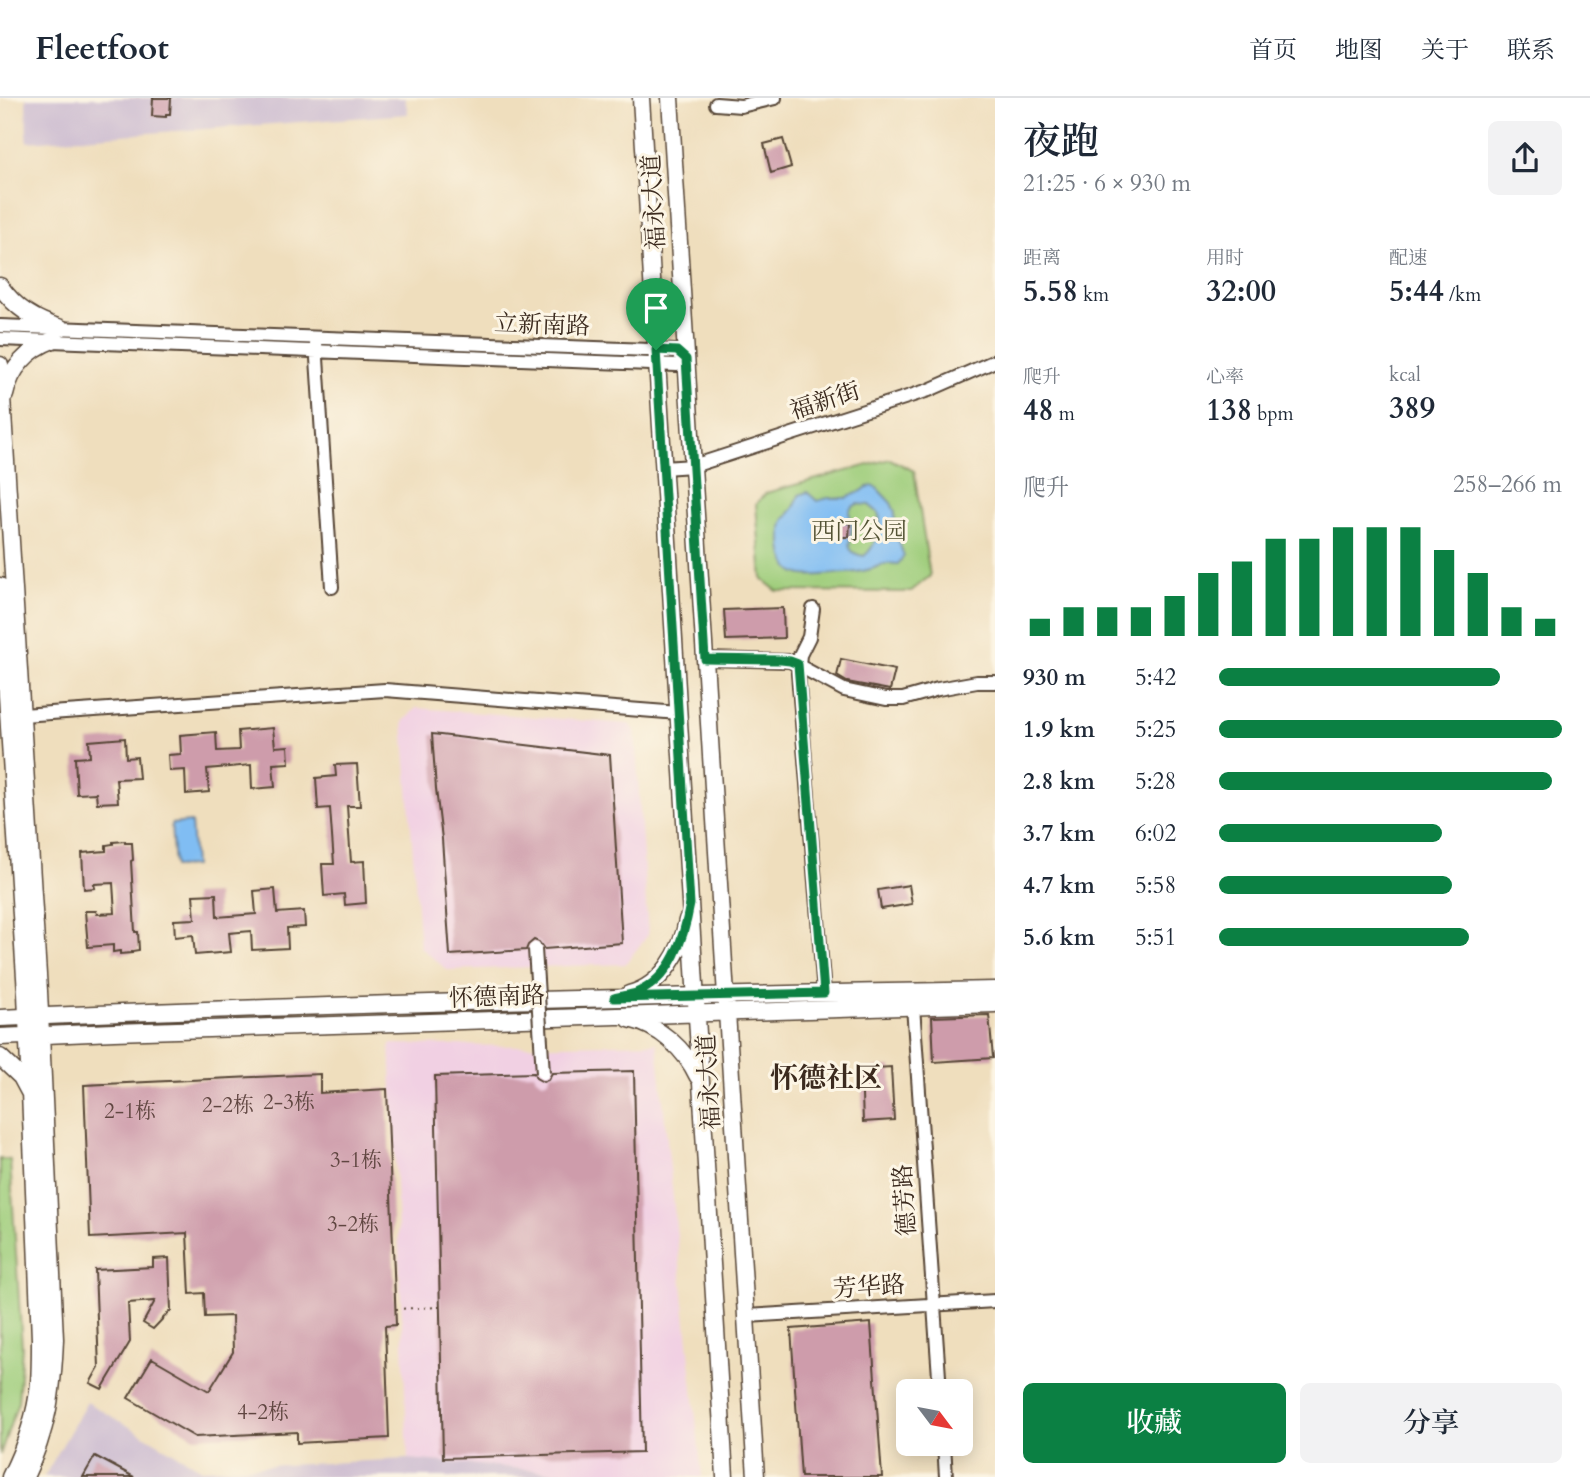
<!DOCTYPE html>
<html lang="zh">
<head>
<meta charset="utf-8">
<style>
	body { margin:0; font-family:Cardo,"Noto Serif SC",serif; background:#f2f2f3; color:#1f2937; height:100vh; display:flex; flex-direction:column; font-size:26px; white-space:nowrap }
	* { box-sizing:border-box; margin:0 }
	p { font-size:23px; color:#747a83 }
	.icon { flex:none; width:38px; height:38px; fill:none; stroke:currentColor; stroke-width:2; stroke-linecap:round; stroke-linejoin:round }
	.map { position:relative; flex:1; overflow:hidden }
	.side { display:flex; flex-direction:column; background:#fff; width:595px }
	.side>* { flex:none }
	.needle { width:46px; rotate:122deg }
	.controls { position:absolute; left:896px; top:1281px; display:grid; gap:14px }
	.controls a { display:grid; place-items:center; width:77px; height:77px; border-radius:10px; background:#fff; box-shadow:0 4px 18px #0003; font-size:35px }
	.pin { position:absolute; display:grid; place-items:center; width:60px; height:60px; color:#fff; margin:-72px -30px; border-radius:50% 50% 50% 0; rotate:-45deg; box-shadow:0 0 7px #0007 }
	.pin .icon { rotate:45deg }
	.round { display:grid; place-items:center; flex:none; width:74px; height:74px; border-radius:10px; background:#f2f2f3 }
	.summary { display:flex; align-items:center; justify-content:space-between; height:119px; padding:0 28px }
	h1 { font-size:38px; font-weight:600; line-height:52px }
	.stats { display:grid; grid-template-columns:repeat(3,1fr); gap:10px; height:119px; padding:7px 28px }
	.stats div { display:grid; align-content:center }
	.stats b { font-size:30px; font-weight:600 }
	.stats small { font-size:19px; font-weight:400 }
	.stats p { font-size:19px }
	.chart { height:196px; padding:14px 28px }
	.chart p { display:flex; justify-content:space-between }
	.chart svg { width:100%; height:126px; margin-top:7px; stroke:#0b8043; stroke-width:6 }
	.cta { display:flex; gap:14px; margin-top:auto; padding:14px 28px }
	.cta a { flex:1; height:80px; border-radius:10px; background:#0b8043; color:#fff; font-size:28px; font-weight:600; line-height:80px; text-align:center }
	.cta a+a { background:#f2f2f3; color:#1f2937 }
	ul { padding:0 28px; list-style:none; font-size:23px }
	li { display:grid; grid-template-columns:112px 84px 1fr; align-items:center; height:52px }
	li i { height:18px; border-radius:9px; background:#0b8043 }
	header { display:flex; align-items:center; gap:42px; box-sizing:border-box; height:98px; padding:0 35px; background:#fff; border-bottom:2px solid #e0e1e3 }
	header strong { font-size:33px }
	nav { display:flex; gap:38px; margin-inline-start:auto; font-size:24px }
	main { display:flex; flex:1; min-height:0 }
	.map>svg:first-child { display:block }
</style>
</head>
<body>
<header>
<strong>Fleetfoot</strong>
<nav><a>首页</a><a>地图</a><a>关于</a><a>联系</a></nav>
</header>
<main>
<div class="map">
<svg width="995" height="1379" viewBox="0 0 995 1379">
	<rect width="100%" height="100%" fill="#fcf5e5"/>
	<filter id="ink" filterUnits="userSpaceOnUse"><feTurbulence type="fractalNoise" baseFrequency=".0143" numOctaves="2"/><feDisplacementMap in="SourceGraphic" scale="14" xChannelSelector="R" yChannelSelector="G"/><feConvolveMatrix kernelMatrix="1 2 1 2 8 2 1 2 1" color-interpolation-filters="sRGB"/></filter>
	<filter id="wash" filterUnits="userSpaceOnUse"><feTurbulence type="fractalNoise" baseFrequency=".00686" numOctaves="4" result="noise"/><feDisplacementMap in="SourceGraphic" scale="28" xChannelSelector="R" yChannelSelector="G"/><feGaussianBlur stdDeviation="1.57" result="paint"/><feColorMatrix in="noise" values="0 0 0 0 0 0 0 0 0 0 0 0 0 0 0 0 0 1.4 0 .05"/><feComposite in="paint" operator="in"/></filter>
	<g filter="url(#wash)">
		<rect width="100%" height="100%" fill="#efdebd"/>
		<path fill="#f1d0e3" d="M416,610l213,16 6,6 13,205 -23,29 -178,6 -27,-23 -17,-225z
			M657,945l45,434h-89l-205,-18 -18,-415 124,2z"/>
		<path fill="#cebed1" d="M26,0h379l3,16 -381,28z
			M87,1304l115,67 206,-10 205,18h-569z"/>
		<path fill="#9fcd7b" stroke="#6d7c4c" stroke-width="2" d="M890,361l24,12 16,105 -20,16 -133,-1 -15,-12 -6,-75 10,-11z
			M0,1061l10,1 12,188 -4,54 -18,53z"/>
		<path fill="#80bdf3" stroke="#5e7488" stroke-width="2" fill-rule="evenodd" d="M875,388l16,17 4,9 -1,16 10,28 -6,8c-19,-2 -16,3 -31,6 -11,3 -23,3 -33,4 -29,2 -49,7 -52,-29 0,-7 -1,-15 1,-22 2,-6 5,-8 9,-13 4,-4 5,-10 7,-15l8,-3 10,9 11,-3h18l16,-7 5,-4zM857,406l12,1c2,2 7,5 9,8 6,11 -4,36 -14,43 -25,-4 -10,-20 -12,-32 0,-4 -2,-7 -3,-11l2,-5z
			M191,724l3,44 -20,1 -3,-43z"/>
		<g id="blocks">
			<path fill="#ce9cab" d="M153,0h18l-1,16h-4v3l-14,-1z
				M783,41l8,28 -20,6 -7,-29z
				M836,425h14l-1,14h-13z
				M783,510l1,30 -58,2 -2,-30z
				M841,561l54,11 -5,20 -43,-8 -10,-6z
				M273,630l2,19 13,-1 1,17 -16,1 2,23 -23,2 -1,-24 -44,4 2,23 -23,2 -1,-24 -16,1 -1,-16 13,-1 -1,-19 36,-3 1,19 22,-1 -1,-19z
				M432,636l178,21 12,188 -78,6 -5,-7 -5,-2 -6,5 -2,5 -76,5 -8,-116 -6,-50z
				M125,640l1,20 11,-1 2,21 -23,1 2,23 -21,1 -1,-10 -19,1 -2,-36 15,-1 -1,-16z
				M357,666l3,42h-13l4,56 13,-1 2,42 -21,2 -1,-11 -20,2 -2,-32h12l-4,-56 -12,1 -2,-31 20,-2 -1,-11z
				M125,743v2h7l1,17 -2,1 4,71h3l1,18 -7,1v2l-12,1v-3l-7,1v-7l-25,2 -3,-36h11l1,3 18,-1 -2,-30 -19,1 1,4 -11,1 -2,-36 24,-2v-6l7,-1v-2z
				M909,787l3,19 -31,5 -3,-19z
				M275,791l2,24 27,-2 1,16 -18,1 1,20 -36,2 -1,-19 -22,2 2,19 -36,3 -2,-20 -18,2 -1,-17 21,-1 -2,-24 23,-1 1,23 39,-3 -2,-23z
				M989,917l4,43 -59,4 -2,-45z
				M891,969l3,53 -31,2 -2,-53z
				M634,973l8,381 -199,6 -8,-382 99,-3 2,5 7,4 5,-2 4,-7z
				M320,976v19l67,-4 9,236 -11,1 4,112 -92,5v-11l-102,5 -67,-39 24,-40 57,33 24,-39 -1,-36 -27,1 -1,-24 -14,1 -3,-61 -97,5 -6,-153z
				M169,1160l2,52 -18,19 -10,-6 12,-22 -27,2 2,39 -28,47 -12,-6 9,-16 -4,-97 58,-3v-8z
				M871,1225l11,154h-81l-10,-148z
				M95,1358l39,21h-51z"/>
		</g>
	</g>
	<g filter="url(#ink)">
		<use href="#blocks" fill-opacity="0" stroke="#564536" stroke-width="2"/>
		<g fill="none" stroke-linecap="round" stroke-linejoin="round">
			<g stroke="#564536" stroke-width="16">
				<path id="minor" d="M716,6l25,2 34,-8
					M0,228l677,25 9,8 -9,6 -677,-26
					M316,245l16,244
					M663,370l30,-2 236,-76 66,-29
					M813,511l-4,28 -9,18 -2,18 26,320
					M705,561l85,2 54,29 42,9h17l35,-10 39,-7h18
					M22,617l363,-25 294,23
					M913,908l27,385
					M747,1218l248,-15
					M944,1346l2,33"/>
			</g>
			<g stroke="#564536" stroke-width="19">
				<path id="major" d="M641,0l84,1379
					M670,0l86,1379
					M0,188c16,23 35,34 61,42
					M0,267l39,626 16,348c-2,51 -7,91 -30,138
					M5,297c5,-26 23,-46 48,-55
					M0,488l26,407 14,346c0,15 0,30 -1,44 -3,33 -14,64 -29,94
					M629,896c33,-8 53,-43 58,-74
					M0,920c331,-14 663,-22 995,-28
					M629,921c31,7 56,30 69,58
					M0,939l114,-5 881,-28
					M0,959l21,20 8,15"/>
			</g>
			<path stroke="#564536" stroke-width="2" stroke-dasharray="2 5" stroke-linecap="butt" d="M396,1211l44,-2"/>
			<use href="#minor" stroke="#fff" stroke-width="12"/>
			<use href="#major" stroke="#fff" stroke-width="16"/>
			<g stroke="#564536" stroke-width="16" stroke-linecap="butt">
				<path id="minor-bridge" d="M535,851l8,124"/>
			</g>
			<use href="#minor-bridge" stroke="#fff" stroke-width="12"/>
		</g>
	</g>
	<g fill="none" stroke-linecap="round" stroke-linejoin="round" filter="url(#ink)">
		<g stroke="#fff" stroke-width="14">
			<path id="route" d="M656,252l21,1 9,8 19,300 76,1 9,1 8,3 26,329 -210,5c7,-2 15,-3 22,-5 36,-15 48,-55 54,-89z"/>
		</g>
		<use href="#route" stroke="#0b8043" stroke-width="9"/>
	</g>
	<g text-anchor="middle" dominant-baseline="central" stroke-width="6" stroke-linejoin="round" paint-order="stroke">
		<g font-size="21" fill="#604641">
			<text x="289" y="1004">2-3栋</text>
			<text x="228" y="1007">2-2栋</text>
			<text x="130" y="1013">2-1栋</text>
			<text x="356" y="1062">3-1栋</text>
			<text x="353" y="1126">3-2栋</text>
			<text x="263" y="1314">4-2栋</text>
		</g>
		<g font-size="24" fill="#3b2a1e" stroke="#fcf5e5">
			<text transform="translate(654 104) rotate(-93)">福永大道</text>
			<text transform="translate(542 227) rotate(2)">立新南路</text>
			<text transform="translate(825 303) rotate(-18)">福新街</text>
			<text transform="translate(497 899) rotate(-2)">怀德南路</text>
			<text transform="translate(709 984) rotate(-93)">福永大道</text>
			<text transform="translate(905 1102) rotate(-94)">德芳路</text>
			<text transform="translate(869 1189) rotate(-4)">芳华路</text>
		</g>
		<g font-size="24" fill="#545335" stroke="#fcf5e5">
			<text x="859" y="433">西门公园</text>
		</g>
		<g font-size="28" font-weight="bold" fill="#3b2a1e" stroke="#fcf5e5">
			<text x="826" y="980">怀德社区</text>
		</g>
	</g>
</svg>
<div class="controls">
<a><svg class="needle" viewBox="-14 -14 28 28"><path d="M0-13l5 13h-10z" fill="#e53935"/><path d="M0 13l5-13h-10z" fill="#747a83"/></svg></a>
</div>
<div class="pin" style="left:656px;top:252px;background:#1e9e55"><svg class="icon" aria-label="arrive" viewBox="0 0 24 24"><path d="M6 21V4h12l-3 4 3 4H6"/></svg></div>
</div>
<section class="side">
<div class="summary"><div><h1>夜跑</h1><p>21:25 · 6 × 930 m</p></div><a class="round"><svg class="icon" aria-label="share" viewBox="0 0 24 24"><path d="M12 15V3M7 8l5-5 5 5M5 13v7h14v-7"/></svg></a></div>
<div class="stats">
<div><p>距离</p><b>5.58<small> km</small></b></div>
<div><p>用时</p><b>32:00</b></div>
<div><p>配速</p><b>5:44<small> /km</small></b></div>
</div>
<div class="stats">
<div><p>爬升</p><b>48<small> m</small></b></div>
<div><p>心率</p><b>138<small> bpm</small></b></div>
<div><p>kcal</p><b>389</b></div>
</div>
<div class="chart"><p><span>爬升</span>258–266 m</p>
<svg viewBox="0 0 160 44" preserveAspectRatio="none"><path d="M5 44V38M15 44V34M25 44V34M35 44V34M45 44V30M55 44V22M65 44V18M75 44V10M85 44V10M95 44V6M105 44V6M115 44V6M125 44V14M135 44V22M145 44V34M155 44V38"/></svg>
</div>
<ul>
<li><b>930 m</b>5:42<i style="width:82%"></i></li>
<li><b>1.9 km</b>5:25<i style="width:100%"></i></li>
<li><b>2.8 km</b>5:28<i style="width:97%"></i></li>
<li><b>3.7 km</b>6:02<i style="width:65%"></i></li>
<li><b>4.7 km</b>5:58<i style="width:68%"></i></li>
<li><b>5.6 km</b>5:51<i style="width:73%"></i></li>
</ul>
<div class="cta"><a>收藏</a><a>分享</a></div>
</section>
</main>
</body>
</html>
